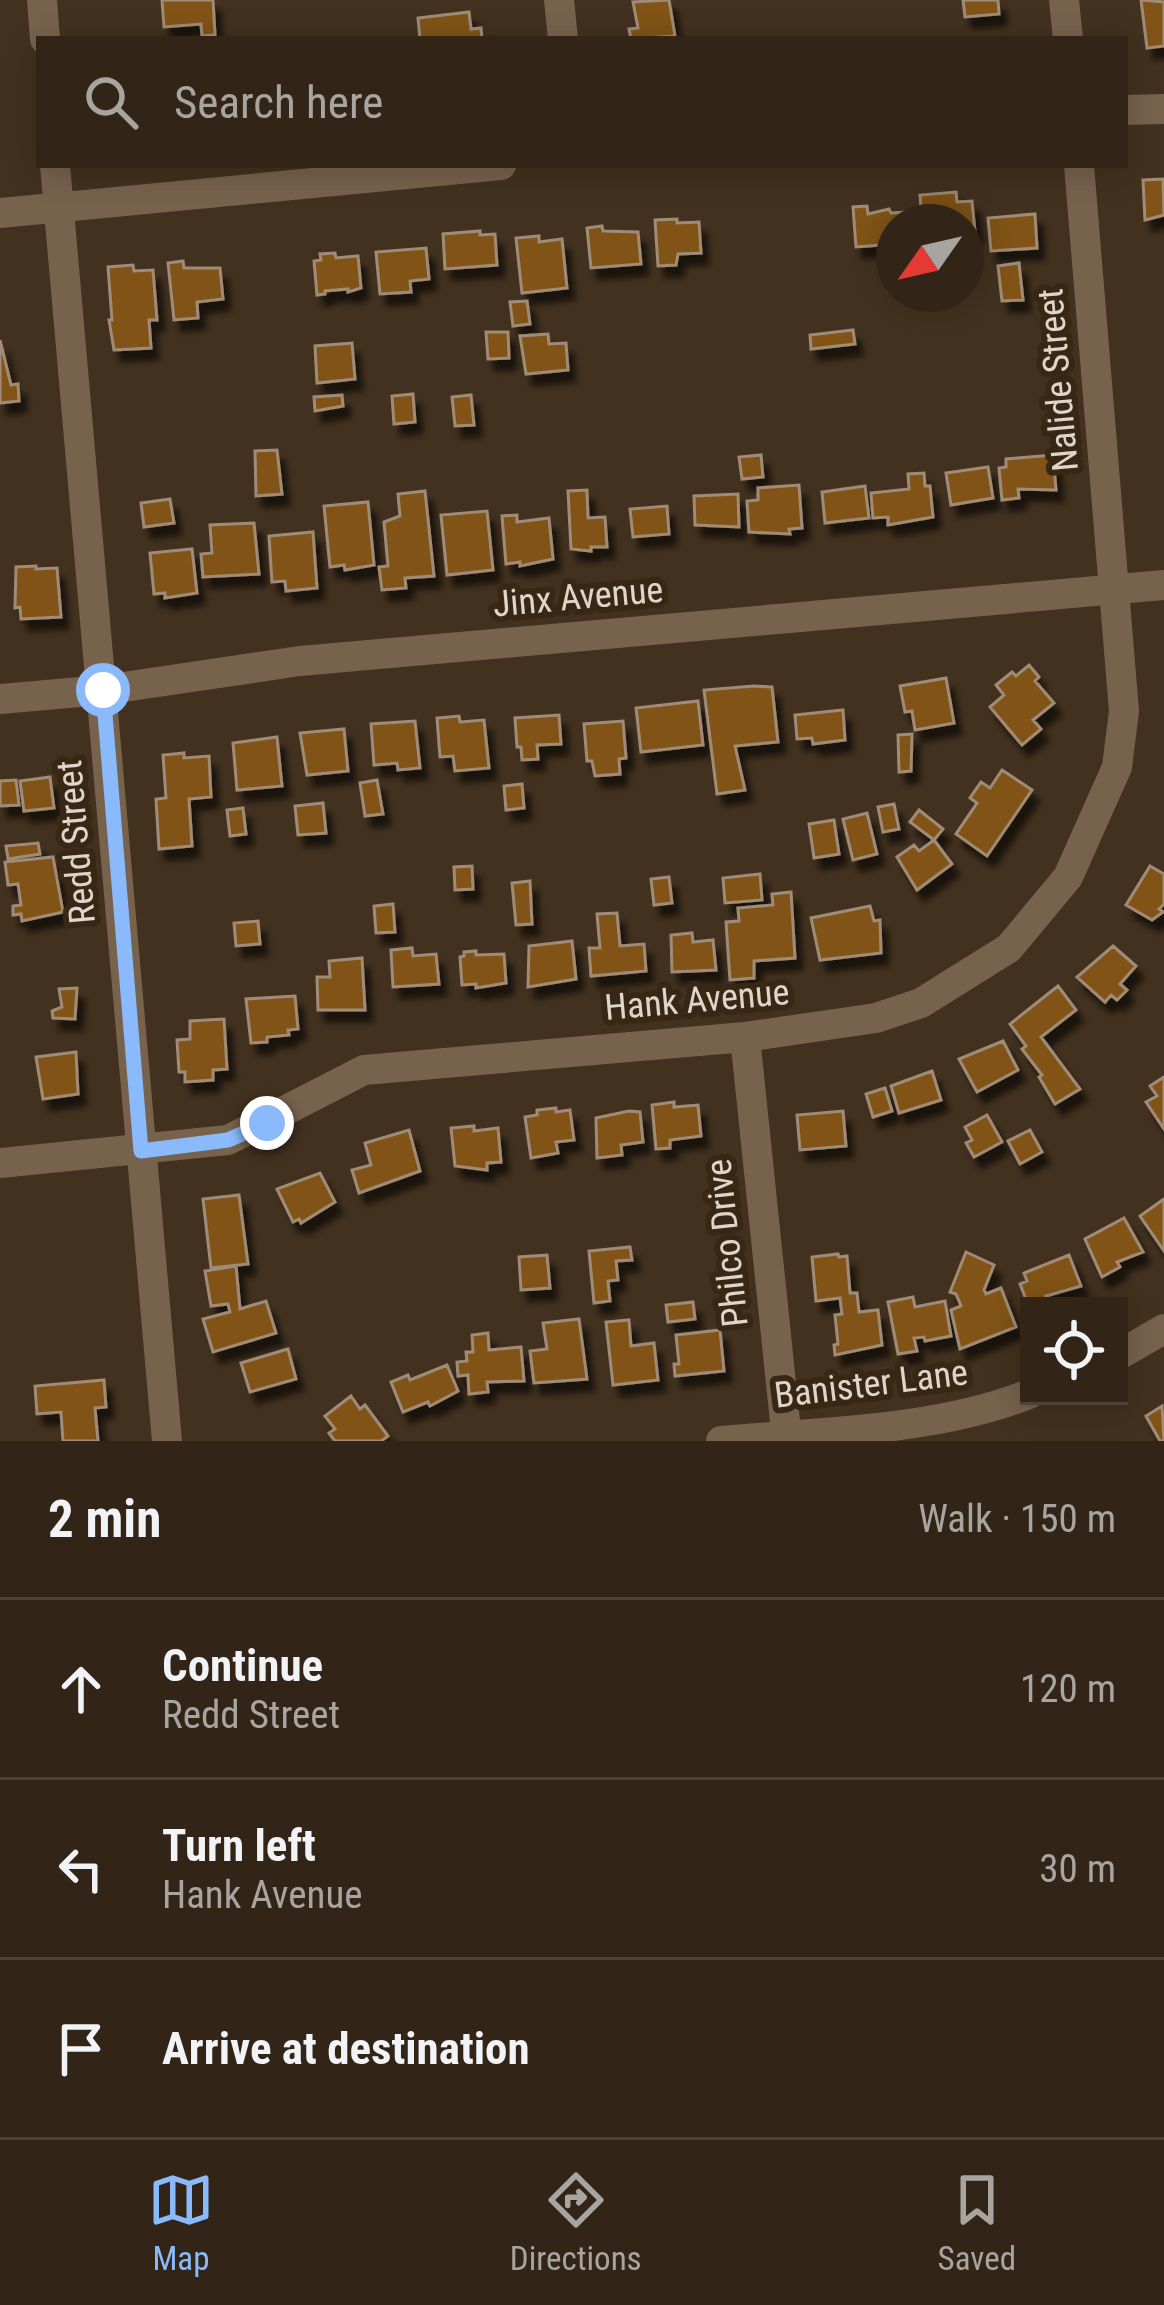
<!DOCTYPE html>
<html lang="en">
<head>
<meta charset="utf-8">
<style>
	:root { --surface:#322517; --page:#3a2d20; --text:#f1f3f6; --muted:#a8a5a1; --line:#4d4236; --accent:#8abafc }
	body { margin:0; font-family:"Roboto Condensed",sans-serif; background:var(--page); color:var(--text) }
	.controls { position:absolute; right:36px; bottom:36px; display:grid; overflow:hidden; border-radius:0px; box-shadow:0 6px 30px #0003 }
	.controls button { width:108px; height:108px; display:grid; place-items:center; padding:0; border:0; border-bottom:3px solid var(--line); background:var(--surface); color:var(--text); font:60px sans-serif }
	.compass { position:absolute; left:876px; top:204px; width:108px; height:108px; border-radius:50%; background:var(--surface); box-shadow:0 6px 30px #0003; rotate:236deg }
	.stop { position:absolute; width:36px; height:36px; margin:-27px; border:9px solid #8abafc; border-radius:50%; background:#fff }
	.stop.end { background:#8abafc; border-color:#fff; box-shadow:0 3px 12px #0008 }
	.list { margin:0; padding:0; list-style:none }
	h2 { display:flex; justify-content:space-between; align-items:center; height:156px; margin:0; padding:0 48px; font-size:51px }
	h2 small { font-size:39px; font-weight:400; color:var(--muted) }
	.list li { display:grid; grid-template-columns:78px 1fr auto; gap:36px; align-items:center; box-sizing:border-box; height:180px; padding:0 48px; border-top:3px solid var(--line) }
	.list b { display:block; font-size:45px; white-space:nowrap }
	.list p { margin:0; font-size:39px; white-space:nowrap; color:var(--muted) }
	.list em { font-size:39px; font-style:normal; color:var(--muted) }
	.icon { flex:none; width:66px; height:66px; fill:none; stroke:currentColor; stroke-width:2; stroke-linecap:round; stroke-linejoin:round }
	.map { position:relative; flex:none; width:1164px; height:1441px; overflow:hidden }
	.search { position:absolute; background:var(--surface); box-shadow:0 6px 30px #0003; left:36px; right:36px; top:36px; height:132px; display:flex; align-items:center; gap:30px; box-sizing:border-box; padding:0 42px; border-radius:0px; color:var(--muted); font-size:45px }
	.sheet { height:696px; background:var(--surface) }
	nav { display:flex; justify-content:space-around; align-items:center; box-sizing:border-box; height:168px; border-top:3px solid var(--line); background:var(--surface); font-size:33px; color:var(--muted) }
	nav a { display:grid; justify-items:center; gap:6px }
	nav .on { color:var(--accent) }
	.map>svg:first-child { display:block }
</style>
</head>
<body>
<div class="map">
<svg width="1164" height="1441" viewBox="0 0 1164 1441">
	<defs>
		<filter id="shadow"><feDropShadow dx="7" dy="11" stdDeviation="3" flood-color="#0009"/></filter>
	</defs>
	<rect width="100%" height="100%" fill="#42311f"/>
	<path fill="#815319" stroke="#9f8b76" stroke-width="3" filter="url(#shadow)" d="M162,0h51l2,35 -13,1 -1,-12 -37,3z
		M669,0l6,36 -44,3 -2,-10 9,-1 -5,-26z
		M963,0h35l1,14 -34,3z
		M1141,0l23,2v44l-17,2z
		M469,12l2,17 10,-1 1,11h-62l-2,-21z
		M1163,179l1,36 -19,5 -2,-40z
		M956,192l1,10 15,-1 3,31 -9,1v-11h-44l-2,-27z
		M867,206l1,8 21,-5 2,4 14,-1 1,10h-12v22l-38,3 -3,-40z
		M1035,214l2,34 -46,3 -3,-33z
		M677,219v4l22,-1 2,31 -23,1 -2,11 -18,1 -3,-46z
		M602,226l1,5 35,1 3,32 -50,4 -4,-40z
		M480,231v4l15,-1 2,31 -52,4 -2,-35z
		M539,236v6l23,-3 5,49 -45,5 -6,-55z
		M426,248l3,31 -19,2 1,11 -31,2 -4,-42z
		M335,253l1,5 22,-2 3,32 -13,4v-3l-23,2v3l-8,1 -3,-34 7,-1 -1,-6z
		M183,261l1,7h36l3,31 -26,3 1,16 -24,2 -6,-57z
		M1019,263l4,37 -21,1 -4,-35z
		M133,265l1,6 19,-1 4,50h-8l2,28 -37,2 -5,-30h3l-4,-53z
		M527,301l3,23 -17,2 -3,-24z
		M853,330l2,14 -44,5 -1,-14z
		M486,332h22l1,26 -21,1z
		M548,334l1,10 17,-1 2,27 -42,4 -6,-38z
		M0,340l11,45 7,-1 1,17 -19,2z
		M352,343l3,36 -38,4 -2,-37z
		M413,394l2,28 -21,2 -2,-28z
		M342,395l1,11 -28,5 -1,-14z
		M471,395l3,30 -19,1 -3,-29z
		M277,450l5,44 -26,2 -1,-45z
		M761,455l2,22 -21,2 -3,-22z
		M1053,455l3,35 -38,-1 1,9 -17,2 -3,-32 7,-1v-8z
		M988,467l5,31 -42,7 -5,-32z
		M924,473l1,13h5l3,31 -45,8v-8l-15,1 -2,-25 38,-4 -1,-15z
		M799,485l3,43 -13,1 1,5 -41,-2 -2,-31 11,-1v-12z
		M865,486l4,32 -44,5 -3,-31z
		M587,490l1,28 17,-1 2,30h-16v4l-20,-2 -3,-58z
		M425,491l9,85 -29,2 1,10 -24,2 -3,-23 9,-1 -4,-44 16,-6 -2,-22z
		M738,494l1,33 -44,-2 -1,-29z
		M170,499l4,24 -30,4 -3,-24z
		M368,502l6,63 -29,5 -1,-5 -14,2 -6,-61z
		M667,506l2,28 -36,3 -3,-28z
		M487,511l6,59 -46,5 -6,-60z
		M517,515v7l32,-4 4,41 -33,7v-4l-14,2 -4,-48z
		M254,523l5,51 -56,3 -2,-23 11,-1 -2,-28z
		M313,532l4,56 -31,3 -1,-10 -13,1 -3,-46z
		M192,549l5,44 -32,5v-5l-11,1 -4,-41z
		M36,566v3l21,-1 4,49 -40,2 -1,-12 -5,1 1,-41z
		M1029,665l10,12 -4,4 19,22 -21,17 8,9 -19,16 -32,-38 14,-12 -8,-10 16,-13 4,4z
		M946,678l8,45 -39,7 -3,-19 -7,1 -5,-26z
		M754,686l18,1 6,55 -43,4 10,44 -28,4 -13,-104z
		M698,701l5,44 -62,7 -5,-44z
		M843,710l2,30 -32,4 -1,-6 -15,1 -2,-24z
		M559,715l2,29 -24,1 1,14 -16,1 -1,-13h-4l-2,-29z
		M459,716l1,6 24,-2 5,48 -34,3 -2,-15 -13,1 -3,-39z
		M415,721l5,47 -22,2 -1,-7 -23,2 -3,-41z
		M623,721l3,37 -7,1 1,15 -25,2 -3,-15h-5l-3,-37z
		M344,729l4,42 -41,4 -7,-42z
		M912,734l-1,37 -12,1 -1,-37z
		M277,737l5,49 -45,4 -4,-47z
		M184,753v5l25,-2 2,41 -22,2 3,47 -33,3 -3,-50 10,-1 -3,-43z
		M1002,770l30,20 -45,66 -31,-22 21,-31 -7,-5 11,-16 9,6z
		M50,777l4,31 -30,3 -4,-30z
		M16,780l3,25 -19,1v-25z
		M377,780l6,34 -18,2 -5,-33z
		M522,784l2,24 -18,2 -2,-24z
		M323,803l3,30 -28,2 -3,-29z
		M894,804l5,25 -16,3 -5,-25z
		M243,808l3,26 -16,2 -3,-26z
		M919,810l24,19 -9,11 -24,-18z
		M867,813l10,41 -24,6 -10,-41z
		M834,820l5,34 -25,4 -5,-34z
		M934,840l18,24 -35,26 -20,-33 17,-12 5,6z
		M38,843l2,11 -32,5 -2,-13z
		M53,857l10,55 -41,9 -1,-7 -8,1v-9l8,-1 -3,-21 -10,1 -3,-23z
		M472,866l1,23 -18,1 -1,-23z
		M1150,866l14,8v30l-5,5 4,3 -11,8 -26,-15z
		M760,874l2,26 -37,3 -2,-25z
		M669,877l3,26 -18,2 -3,-26z
		M530,881l2,43 -16,1 -4,-42z
		M791,892l4,66 -41,3v17l-24,2 -4,-58 13,-1 -1,-13 35,-3 -1,-11z
		M393,904l2,28 -19,1 -2,-27z
		M870,906l4,15 6,-1 1,33 -61,7 -9,-42z
		M617,913l3,33 24,-2 2,27 -55,5 -2,-28h11l-3,-34z
		M258,921l2,23 -24,2 -2,-23z
		M692,933l1,9 20,-2 3,30 -44,2 -1,-37z
		M572,941l4,38 -48,8 1,-41z
		M1113,946l23,20 -16,18 7,6 -10,10 -6,-5 -6,7 -28,-25z
		M412,948l1,8 23,-2 3,30 -46,3 -2,-37z
		M476,951v4l28,-1 2,29 -30,5v-4l-14,1 -2,-28 4,-1v-4z
		M362,958l3,52h-47l-1,-33h13l-1,-16z
		M1058,986l18,24 -35,27 39,52 -25,15 -16,-27 3,-2 -20,-26 4,-3 -16,-22z
		M77,988l-2,31 -22,-1 -1,-7 10,-4 -3,-18z
		M295,996l3,33 -10,1 1,5 -22,2v5l-16,1 -5,-44z
		M224,1019l3,50 -14,1v10l-28,2v-10h-6l-2,-32 13,-1v-18z
		M1003,1041l15,29 -41,22 -18,-33z
		M76,1052l2,42 -35,5 -7,-42z
		M932,1071l9,29 -42,13 -8,-27z
		M1164,1077v52l-18,-27 11,-6 -7,-10z
		M885,1088l7,23 -19,6 -7,-23z
		M674,1102v5l24,-2 3,31 -31,4v8l-14,1 -4,-44z
		M556,1108v4l14,-2 4,30 -18,2 2,11 -27,5 -6,-41 12,-2v-5z
		M629,1111l11,1 3,30 -22,3 1,10 -25,3 -1,-40z
		M843,1111l3,35 -46,4 -3,-35z
		M987,1115l15,27 -28,15 -8,-14 6,-3 -7,-13z
		M474,1126v5l24,-3 3,34 -14,1v7l-32,-4 -4,-38z
		M409,1130l11,41 -61,22 -7,-23 19,-5 -6,-22z
		M1030,1130l12,22 -22,12 -12,-23z
		M320,1173l15,29 -34,21 -2,-4 -6,3 -16,-33z
		M239,1195l9,69 -37,4 -8,-69z
		M1164,1199v52l-24,-35z
		M1124,1218l19,34 -26,10 3,5 -18,10 -17,-38z
		M630,1247l2,13 -16,1 2,19 -10,1 2,20 -16,2 -5,-52z
		M966,1252l28,13 -10,25 2,4 15,-6 15,39 -56,22 -9,-39 10,-4 -5,-12 -6,-2z
		M838,1254l1,3 8,-1 3,37h7l2,19 19,-2 4,35 -47,10 -1,-10 4,-1 -3,-29 7,-1 -2,-16 -24,3 -4,-44z
		M547,1255l3,33 -29,2 -2,-33z
		M1069,1255l12,31 -35,10 4,10 -21,1 -9,-23 7,-3 -3,-8z
		M236,1266l4,43 26,-8 10,32 -63,19 -10,-33 27,-7 -2,-8 -17,2 -6,-35z
		M913,1297l2,10 30,-6 6,35 -26,5 -1,-4 -10,1 3,13 -19,3 -10,-52z
		M693,1302l2,17 -27,3 -2,-17z
		M579,1319l8,60 -53,4 -4,-32 17,-2 -4,-26z
		M629,1320l2,26 23,-3 4,37 -45,5 -7,-63z
		M720,1330l4,41 -49,5 -1,-12h5l-3,-29z
		M488,1333l1,17 32,-3 3,34 -37,1 1,10 -19,2 -1,-19 -10,1 -1,-14 10,-1 -1,-9h7l-1,-17z
		M288,1349l8,30 -46,13 -9,-29z
		M447,1365l11,26 -28,15 -2,-4 -25,10 -12,-30 17,-7 2,5z
		M104,1380l2,27 -11,1 3,33h-35l-2,-29 -24,2 -2,-28z
		M351,1396l9,13 5,-4 23,31 -7,5h-46l-6,-8 6,-4 -10,-13z
		M1162,1406l2,35h-4l-14,-25z"/>
	<g fill="none" stroke-linecap="round" stroke-linejoin="round">
		<path stroke="#77624c" stroke-width="30" d="M42,0l3,39
			M559,0l4,39
			M1064,0l4,39
			M1125,110l39,-1
			M55,165l112,1276
			M0,213l501,-48
			M0,699l103,-9 197,-29 864,-76
			M745,1037l42,404
			M0,1163l228,-23 136,-70 381,-33 131,-19 45,-15 88,-55 59,-71 49,-110 7,-56 -45,-546
			M1119,1355l45,-26
			M721,1441c99,-9 215,-10 308,-47"/>
	</g>
	<g fill="none" stroke-linecap="round" stroke-linejoin="round">
		<path stroke="#8abafc" stroke-width="15" d="M103,690l38,461 87,-11 39,-17"/>
	</g>
	<g text-anchor="middle" dominant-baseline="central" stroke-width="12" stroke-linejoin="round" paint-order="stroke">
		<g font-size="36" fill="#e0d5ca" stroke="#382715">
			<text transform="translate(1058 380) rotate(-95)">Nalide Street</text>
			<text transform="translate(578 597) rotate(-5)">Jinx Avenue</text>
			<text transform="translate(76 842) rotate(-95)">Redd Street</text>
			<text transform="translate(697 1000) rotate(-5)">Hank Avenue</text>
			<text transform="translate(727 1243) rotate(-96)">Philco Drive</text>
			<text transform="translate(871 1384) rotate(-7)">Banister Lane</text>
		</g>
	</g>
</svg>
<div class="controls">
<button><svg class="icon" aria-label="locate" viewBox="0 0 24 24"><circle cx="12" cy="12" r="6"/><path d="M12 2v4M12 18v4M2 12h4M18 12h4"/></svg></button>
</div>
<svg class="compass" viewBox="-18 -18 36 36"><path d="M0-13l5 13h-10z" fill="#e53935"/><path d="M0 13l5-13h-10z" fill="#a8a5a1"/></svg>
<div class="stop" style="left:103px;top:690px"></div>
<div class="stop end" style="left:267px;top:1123px"></div>
<div class="search"><svg class="icon" aria-label="search" viewBox="0 0 24 24"><circle cx="10" cy="10" r="6"/><path d="M15 15l6 6"/></svg>Search here</div>
</div>
<section class="sheet">
<h2>2 min<small>Walk · 150 m</small></h2>
<ul class="list">
<li><svg class="icon" aria-label="ahead" viewBox="0 0 24 24"><path d="M12 20V5M6 11l6-6 6 6"/></svg><div><b>Continue</b><p>Redd Street</p></div><em>120 m</em></li>
<li><svg class="icon" aria-label="left" viewBox="0 0 24 24"><path d="M17 20v-9H6M10 6l-5 5 5 5"/></svg><div><b>Turn left</b><p>Hank Avenue</p></div><em>30 m</em></li>
<li><svg class="icon" aria-label="arrive" viewBox="0 0 24 24"><path d="M6 21V4h12l-3 4 3 4H6"/></svg><div><b>Arrive at destination</b></div></li>
</ul>
</section>
<nav>
<a class="on"><svg class="icon" aria-label="map" viewBox="0 0 24 24"><path d="M3 6l6-2 6 2 6-2v14l-6 2-6-2-6 2zM9 4v14M15 6v14"/></svg>Map</a>
<a><svg class="icon" aria-label="directions" viewBox="0 0 24 24"><path d="M12 3l9 9-9 9-9-9zM9 14v-3h6M13 9l2 2-2 2"/></svg>Directions</a>
<a><svg class="icon" aria-label="saved" viewBox="0 0 24 24"><path d="M7 4h10v16l-5-4-5 4z"/></svg>Saved</a>
</nav>
</body>
</html>
